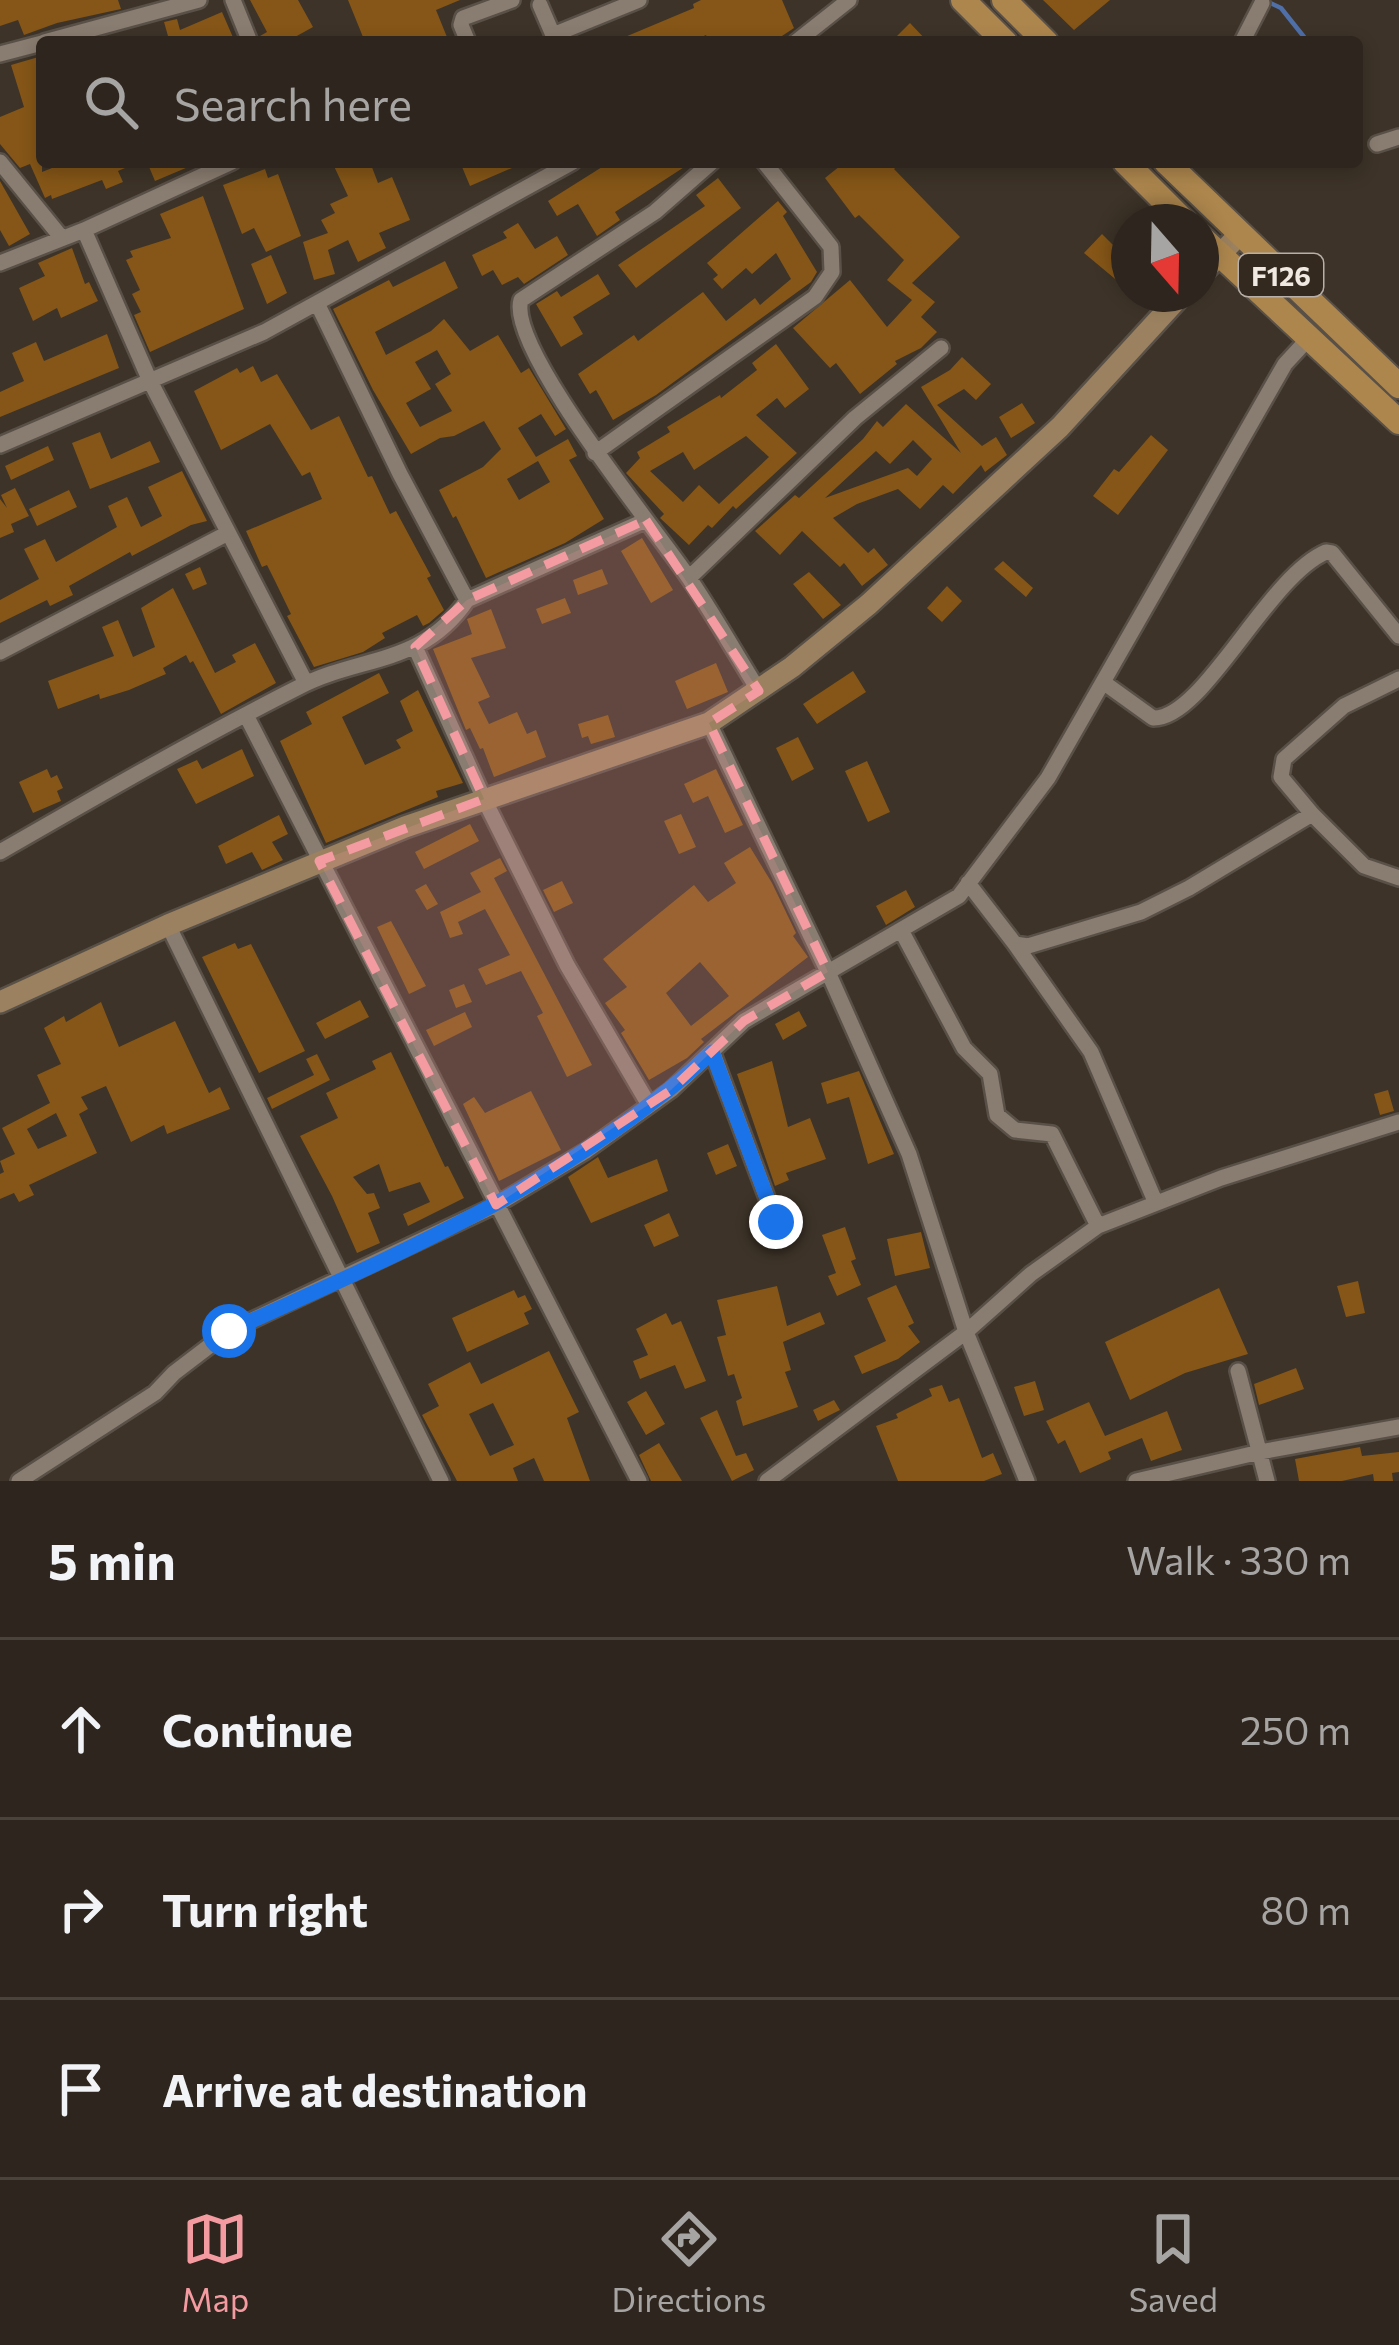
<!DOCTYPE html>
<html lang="en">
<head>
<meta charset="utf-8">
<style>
	:root { --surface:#2e261e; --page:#362e27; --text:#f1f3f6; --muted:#a7a5a4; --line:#49433c; --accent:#f49aa1 }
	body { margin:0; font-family:Commissioner,sans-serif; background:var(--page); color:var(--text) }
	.compass { position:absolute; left:1111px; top:204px; width:108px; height:108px; border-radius:50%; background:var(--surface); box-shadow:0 6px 18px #0003; rotate:160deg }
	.stop { position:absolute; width:36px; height:36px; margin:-27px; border:9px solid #1a73e8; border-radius:50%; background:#fff }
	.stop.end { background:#1a73e8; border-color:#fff; box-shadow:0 3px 12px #0008 }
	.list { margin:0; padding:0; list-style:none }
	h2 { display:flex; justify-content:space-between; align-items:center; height:156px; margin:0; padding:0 48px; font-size:51px }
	h2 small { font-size:39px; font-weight:400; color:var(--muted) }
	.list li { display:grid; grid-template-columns:78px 1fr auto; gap:36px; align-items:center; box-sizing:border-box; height:180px; padding:0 48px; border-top:3px solid var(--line) }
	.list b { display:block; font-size:45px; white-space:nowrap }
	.list em { font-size:39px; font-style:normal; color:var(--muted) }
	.icon { flex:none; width:66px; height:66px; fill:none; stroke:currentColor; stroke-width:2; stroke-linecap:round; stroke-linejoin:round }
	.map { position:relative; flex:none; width:1399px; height:1481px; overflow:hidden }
	.search { position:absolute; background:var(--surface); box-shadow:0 6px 18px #0003; left:36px; right:36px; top:36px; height:132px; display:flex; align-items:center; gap:30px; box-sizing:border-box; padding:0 42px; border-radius:12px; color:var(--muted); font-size:45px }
	.sheet { height:696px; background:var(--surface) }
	nav { display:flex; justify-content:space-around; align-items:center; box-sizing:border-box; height:168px; border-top:3px solid var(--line); background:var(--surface); font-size:33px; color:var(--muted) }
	nav a { display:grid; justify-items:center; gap:6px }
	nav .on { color:var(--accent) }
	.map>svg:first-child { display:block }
</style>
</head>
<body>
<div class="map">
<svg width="1399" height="1481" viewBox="0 0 1399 1481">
	<rect width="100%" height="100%" fill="#3d3328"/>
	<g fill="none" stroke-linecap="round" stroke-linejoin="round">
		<path stroke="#4f6fa8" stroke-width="4.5" d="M1266,1l15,7 27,34"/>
	</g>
	<path fill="#855617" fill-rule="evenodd" d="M0,0h118l3,9 -64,14 -33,12 -6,-15 -18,6z
		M250,0h48l15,27 -27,15h-24l-2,-6 7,-4z
		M348,0h112l-24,10 13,32h-84z
		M701,0h81l12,28 -21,14h-64l-3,-7 -16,7h-77l81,-34 -1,-4z
		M1043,0h67l-36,30z
		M222,12l13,30h-82l15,-6 -4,-14 13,-3 3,11z
		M910,23l18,19h-37z
		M42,56v116l25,-10h72l-21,9 5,11 -17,7 -4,-9 -50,19 -1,-4 -6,3 -15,-34 -10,4 -20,-24v-27l24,-10 -13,-42z
		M147,162h53l-45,19z
		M332,162h38l8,21 14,-6 18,43 -31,13 7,15 -28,14 -10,-22 -20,10 7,24 -21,6 -11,-38 25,-9 -7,-13 14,-7 -5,-9 18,-8z
		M460,162h66l-56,24z
		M610,162h82l-77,50 5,8 -23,16 -19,-32 -21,12 -9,-15z
		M845,162h56l-7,7 66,68 -48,46 23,19 -14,15 16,15 -16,16 -26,13 2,3 -37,30 -24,-31 -6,5 -37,-40 57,-48 37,47 25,-27 -25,-20 17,-20 -45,-45 -4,3 -30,-40z
		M265,169l3,9 10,-4 23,62 -35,16 -12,-24 -12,6 -19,-49z
		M718,178l23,30 -105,80 -18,-23 87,-59 -9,-11z
		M0,181l30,53 -21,12 -9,-16z
		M203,196l41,113 -94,43 -16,-37 7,-3 -9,-18 8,-4 -14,-30 7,-3 -3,-6 41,-13 -11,-24z
		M778,201l9,11 -4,4 34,56 -6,10 -155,113 -43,25 -17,-30 -6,4 -12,-20 56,-39 4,6 65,-49 23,29 29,-23 5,7 31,-26 -15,-26 -24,21 -6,-6 -24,21 -9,-10 5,-4 -11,-12z
		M518,223l17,26 22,-13 11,19 -44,29 -6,-7 -16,8 -9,-15 -11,6 -10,-21 35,-17 -4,-6z
		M1102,234l27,27v12l-9,10 -36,-30z
		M72,248l13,36 4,-2 9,19 -37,17 -4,-10 -24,13 -14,-33 26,-12 -7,-13z
		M271,255l16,38 -20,11 -16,-40z
		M445,261l13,27 -83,44 11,23 45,-24 13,-12 26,32 28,-16 23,38 8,-5 37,61 -11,7 -14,-22 -23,14 18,29 32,-18 9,17 -8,4 35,59 -39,24 -79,35 -30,-62 -3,2 -14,-28 44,-23 18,-18 -17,-28 -30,15 -14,2 -29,16 -38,-64 -40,-81 56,-29 4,7zM437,350l14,24 -16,10 17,27 -32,16 -14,-24 25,-14 -16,-27zM538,461l12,21 -31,18 -12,-21z
		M598,274l12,20 -37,23 10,17 -22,13 -25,-43 21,-13 4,6z
		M107,334l12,34 -119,49v-25l24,-11 -12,-28 24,-11 8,19z
		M776,344l33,45 -24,19 -8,-10 -21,17 41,38 -61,56 -3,-3 -21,22 -4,-3 -19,20 -29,-27 4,-4 -38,-41 14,-15 -3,-6 33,-20 -3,-5 53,-32 1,3 36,-28 -5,-7zM746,436l23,21 -50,47 -20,-19 -16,17 -33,-31 33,-19 11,18z
		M962,357l29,27 -15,16 -12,-11 -27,16 45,41 14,-9 11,18 -22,17 -4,-7 -28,29 -10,-9 -23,24 -22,-20 -41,15 -24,14 35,35 6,-5 14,17 -26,21 -18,-23 -4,4 -38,-36 -22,24 -25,-24 40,-36 4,3 64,-59 14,-18 6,6 23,-23 55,49 -40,-66 29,-17zM913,440l19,19 -15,17 -9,-8 -83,30 51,-47 14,13z
		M253,366l8,16 16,-8 34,56 28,-14 29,61 4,-1 18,38 6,-3 35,65 -4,2 17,32 -15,13 -6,3 -6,-11 -35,18 3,5 -22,14 -49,15 -27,-51 4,-2 -15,-31 -9,-18 -5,2 -16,-36 76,-32 -12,-27 -8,4 -32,-52 -49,26 -27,-59 43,-23 3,5z
		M1022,403l13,20 -24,15 -12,-21z
		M100,432l11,27 39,-18 10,21 -70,27 -18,-46z
		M1151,435l17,15 -50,65 -25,-19 21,-27 5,3z
		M48,446l6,14 -43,20 -6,-14z
		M182,471l25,50 -16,4 -59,31 -2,-4 -61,34 4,9 -23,11 -3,-6 -47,23v-23l39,-21 -15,-30 21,-10 11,23 61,-35 -9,-21 19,-9 14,30 21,-11 -14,-29z
		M15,488l14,28 -18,8 3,8 -14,6v-39l7,9 -6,-13z
		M69,490l8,17 -40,19 -8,-17z
		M642,538l31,52 -22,13 -30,-52z
		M1003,561l30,27 -7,9 -32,-28z
		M200,567l7,17 -14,6 -8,-16z
		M602,569l6,15 -30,11 -5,-15z
		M809,572l32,33 -18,14 -30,-35z
		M947,586l15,15 -20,21 -15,-14z
		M173,588l42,85 21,-11 -4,-7 23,-12 21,40 -55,31 -28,-53 -3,2 -4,-8 -23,13 3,6 -37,16 -29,9 -1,-5 -41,15 -10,-28 66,-25 -12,-29 16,-7 15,37 22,-10 -14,-39z
		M565,598l6,15 -29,11 -6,-15z
		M491,609l15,39 -35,10 19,39 -12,5 11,22 28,-12 10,22 9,-4 10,27 -52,20 -11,-29 -3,1 -10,-21 -4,2 -33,-81 39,-15 -5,-15z
		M716,663l12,29 -41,17 -12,-28z
		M853,671l13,21 -49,32 -14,-20z
		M379,673l10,20 -47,24 23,48 36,-17 -5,-8 17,-9 -13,-30 18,-11 45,93 -27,8 2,6 -112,46 -46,-102 32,-17 -6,-12z
		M608,715l7,22 -24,7 -3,-8 -6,2 -4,-14z
		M798,737l16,32 -22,12 -16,-33z
		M242,749l12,27 -58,28 -19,-35 20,-9 5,9z
		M867,761l23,51 -22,10 -23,-51z
		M47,769l4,9 6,-3 6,13 -6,3 4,10 -28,12 -14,-31z
		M716,769l27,56 -18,8 -17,-37 -15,7 -9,-19z
		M681,814l15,33 -17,7 -15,-33z
		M279,815l9,19 -16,8 11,18 -21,10 -10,-18 -26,12 -8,-18z
		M470,824l9,17 -55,28 -9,-17z
		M750,847l22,36 24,50 -3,3 15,21 -107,82 3,3 -17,16 -38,22 -28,-47 4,-3 -20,-27 22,-16 -24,-28 91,-74 14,17 28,-19 -12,-20zM700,962l29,34 -38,30 -25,-33z
		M500,858l7,13 -13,7 98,187 -25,12 -30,-61 6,-3 -22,-42 -35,14 -8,-16 32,-14 -25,-46 -27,13 5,12 -13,4 -10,-26 41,-20 -11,-19z
		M562,881l11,22 -19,9 -11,-22z
		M426,884l12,20 -11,6 -12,-20z
		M906,890l9,17 -29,18 -10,-19z
		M391,921l35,65 -17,8 -32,-67z
		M235,943l3,6 13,-5 54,107 -46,22 -57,-116z
		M464,984l8,18 -16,6 -7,-18z
		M360,1000l9,17 -44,22 -9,-16z
		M101,1002l18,45 56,-26 34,72 11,-6 10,22 -63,25 -3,-9 -33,17 -25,-56 -25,11 7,12 -9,5 18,39 -68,32 5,10 -15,7 -5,-9 -14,6v-25l4,-2 -4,-11 15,-7 -13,-26 48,-25 -13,-28 24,-11 -17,-36 20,-12 2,6zM56,1113l11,23 -29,13 -11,-20z
		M799,1011l8,15 -24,14 -8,-16z
		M465,1012l7,15 -38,19 -8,-16z
		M391,1052l54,115 3,-1 16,32 -56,28 -5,-12 27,-12 -10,-20 -31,10 -10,-28 -26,13 14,17 7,-1 6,15 -12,5 12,30 -23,10 -25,-57 -32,-60 38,-18 -12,-25 50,-24 -4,-8z
		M317,1054l13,26 -58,29 -5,-11 47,-23 -8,-16z
		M772,1061l16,66 22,-9 16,41 -40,14 3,7 -14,6 -38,-112z
		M859,1071l35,83 -26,10 -19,-67 -22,7 -6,-21z
		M1388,1090l6,21 -14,4 -6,-21z
		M531,1091l30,59 -62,31 -36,-77 11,-7 11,16z
		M728,1144l9,22 -21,9 -9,-22z
		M598,1157l10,21 49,-19 11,32 -77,32 -23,-46z
		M669,1213l10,23 -25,11 -10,-22z
		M845,1227l11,32 -5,2 10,24 -24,11 -9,-20 8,-3 -14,-38z
		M921,1232l9,36 -35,8 -8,-37z
		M1358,1281l7,32 -19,4 -9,-31z
		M896,1285l18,38 -6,3 12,16 -22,17 -36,15 -8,-18 32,-15 -19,-43z
		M777,1286l10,40 33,-14 5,12 -42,18 8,28 -6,2 13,35 -55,19 -7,-25 6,-3 -8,-24 -6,2 -11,-39 9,-2 -9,-35z
		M1219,1288l29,66 -63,19 -55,27 -25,-58z
		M514,1290l4,8 7,-3 7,14 -8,4 5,11 -62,28 -15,-34z
		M666,1313l6,12 9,-4 25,60 -21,8 -10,-24 -35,14 -7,-18 15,-6 -12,-26z
		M549,1351l30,61 -12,6 23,63h-46l-10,-23 -21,10 5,13h-61l-35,-66 17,-9 -11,-22 42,-22 11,22zM493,1403l21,42 -24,11 -21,-42z
		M1296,1368l8,21 -45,16 -5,-21z
		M1035,1381l9,29 -20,6 -10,-29z
		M942,1385l7,17 10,-4 23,60 11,-5 9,21 -18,7h-86l-22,-55 22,-8 -2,-4 36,-18 -3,-7z
		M646,1391l19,33 -19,11 -19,-33z
		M834,1400l6,10 -22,11 -5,-11z
		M1089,1402l16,34 62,-25 15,39 -31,11 -9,-23 -34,14 3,7 -31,14 -15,-33 -7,4 -12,-23z
		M717,1410l19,46 10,-3 8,17 -22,11 -32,-63z
		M659,1443l23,38h-31l-12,-26z
		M1360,1447l2,9 37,-4v20l-7,1 1,8h-19l-1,-7 -31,7h-43l-4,-22z"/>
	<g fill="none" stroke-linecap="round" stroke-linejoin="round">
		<defs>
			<path id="street" d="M233,0l17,42
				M540,5l13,30
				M44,42l155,-42
				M468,42l-7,-17 2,-7 49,-18
				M554,42l-1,-7 86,-35
				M796,42l53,-42
				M1242,42l20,-39
				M0,54l42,-11
				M1377,144l22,-7
				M0,162l61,75
				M712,162l-57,50 -134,88c-15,48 139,234 170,281 24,36 45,73 68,110
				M84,230l66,151 156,302
				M0,263l84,-33 148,-68
				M317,303l83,171 67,126
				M0,445l264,-113 309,-170
				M595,453l220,-156 17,-25 -1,-25 -67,-85
				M689,578l166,-160 86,-70
				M415,647l69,152 83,166 82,140
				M0,652l228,-119
				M1103,682l50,36c50,2 114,-141 173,-166l6,1 67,83
				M246,715l393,766
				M709,723l119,249 81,182 57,178 61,149
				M1312,814l-31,-37 3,-18 60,-53 55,-27
				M0,852c99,-57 198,-114 299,-165 62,-32 123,-21 168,-87l179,-80
				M968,883l47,61 13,2 113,-34 48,-24 123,-74 52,52 35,12
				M168,925l273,556
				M902,932l62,116 26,26 7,41 18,15 37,4 46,92
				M1015,944l76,108 64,149
				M712,1051l64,171
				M1238,1371l29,110
				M19,1481l136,-88 19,-20 55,-42 267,-126 90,-54 85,-61 73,-69 215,-125 89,-118 237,-414 24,-26
				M767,1481l199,-149 65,-58 67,-48 123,-48 178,-56
				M1136,1481l124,-29 139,-25"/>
			<path id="secondary" d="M1201,274l38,-39
				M0,1002l168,-77 237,-98 304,-104 83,-56 77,-63 191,-177 122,-133"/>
			<path id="primary" d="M963,0l42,42
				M1004,0l42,42
				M1125,162l60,60
				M1166,162l233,224
				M1201,237l198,185"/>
		</defs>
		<use href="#street" stroke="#595047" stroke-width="20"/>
		<use href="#secondary" stroke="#595047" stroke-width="26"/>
		<use href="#primary" stroke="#595047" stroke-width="28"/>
		<use href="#street" stroke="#897c70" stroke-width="15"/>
		<use href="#secondary" stroke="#9b815f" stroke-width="21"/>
		<use href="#primary" stroke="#ad864d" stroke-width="24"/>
	</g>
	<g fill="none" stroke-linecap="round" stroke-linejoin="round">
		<path stroke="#1a73e8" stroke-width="15" d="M229,1331c170,-77 345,-151 483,-279l64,170"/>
	</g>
	<path fill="#f49aa1" fill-opacity="0.2" stroke="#f49aa1" stroke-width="9" stroke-dasharray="24 15" stroke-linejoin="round" d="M646,520l113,171 -50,32 119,249 -84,49 -73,69 -175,115 -177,-344 165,-62 -69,-152 52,-47z"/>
	<g text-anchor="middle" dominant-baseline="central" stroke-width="10" stroke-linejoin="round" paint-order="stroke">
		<rect fill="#33291f" stroke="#b7afa8" stroke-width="3" x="1239" y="254" width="84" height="42" rx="9"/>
		<g font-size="27" font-weight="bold" fill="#f0e9e2">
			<text x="1281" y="275">F126</text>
		</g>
	</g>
</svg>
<svg class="compass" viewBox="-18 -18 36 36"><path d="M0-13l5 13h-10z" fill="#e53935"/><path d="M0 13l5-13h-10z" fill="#a7a5a4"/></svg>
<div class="stop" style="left:229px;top:1331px"></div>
<div class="stop end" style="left:776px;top:1222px"></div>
<div class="search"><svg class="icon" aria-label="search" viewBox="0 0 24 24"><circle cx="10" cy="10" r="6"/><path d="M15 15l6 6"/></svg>Search here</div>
</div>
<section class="sheet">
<h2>5 min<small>Walk · 330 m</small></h2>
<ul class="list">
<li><svg class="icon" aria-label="ahead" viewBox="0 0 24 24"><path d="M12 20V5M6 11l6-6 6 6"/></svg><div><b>Continue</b></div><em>250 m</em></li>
<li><svg class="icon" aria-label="right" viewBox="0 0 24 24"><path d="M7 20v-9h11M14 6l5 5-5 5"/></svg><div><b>Turn right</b></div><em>80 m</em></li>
<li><svg class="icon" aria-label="arrive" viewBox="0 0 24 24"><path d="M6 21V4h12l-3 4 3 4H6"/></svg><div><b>Arrive at destination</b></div></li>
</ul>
</section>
<nav>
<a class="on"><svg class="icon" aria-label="map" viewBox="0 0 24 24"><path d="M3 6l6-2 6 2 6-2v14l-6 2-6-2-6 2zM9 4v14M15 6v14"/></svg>Map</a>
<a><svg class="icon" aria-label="directions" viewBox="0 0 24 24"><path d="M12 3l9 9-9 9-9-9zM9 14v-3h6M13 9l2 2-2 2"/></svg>Directions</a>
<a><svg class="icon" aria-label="saved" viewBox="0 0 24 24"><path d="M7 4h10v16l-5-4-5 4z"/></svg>Saved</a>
</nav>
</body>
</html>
